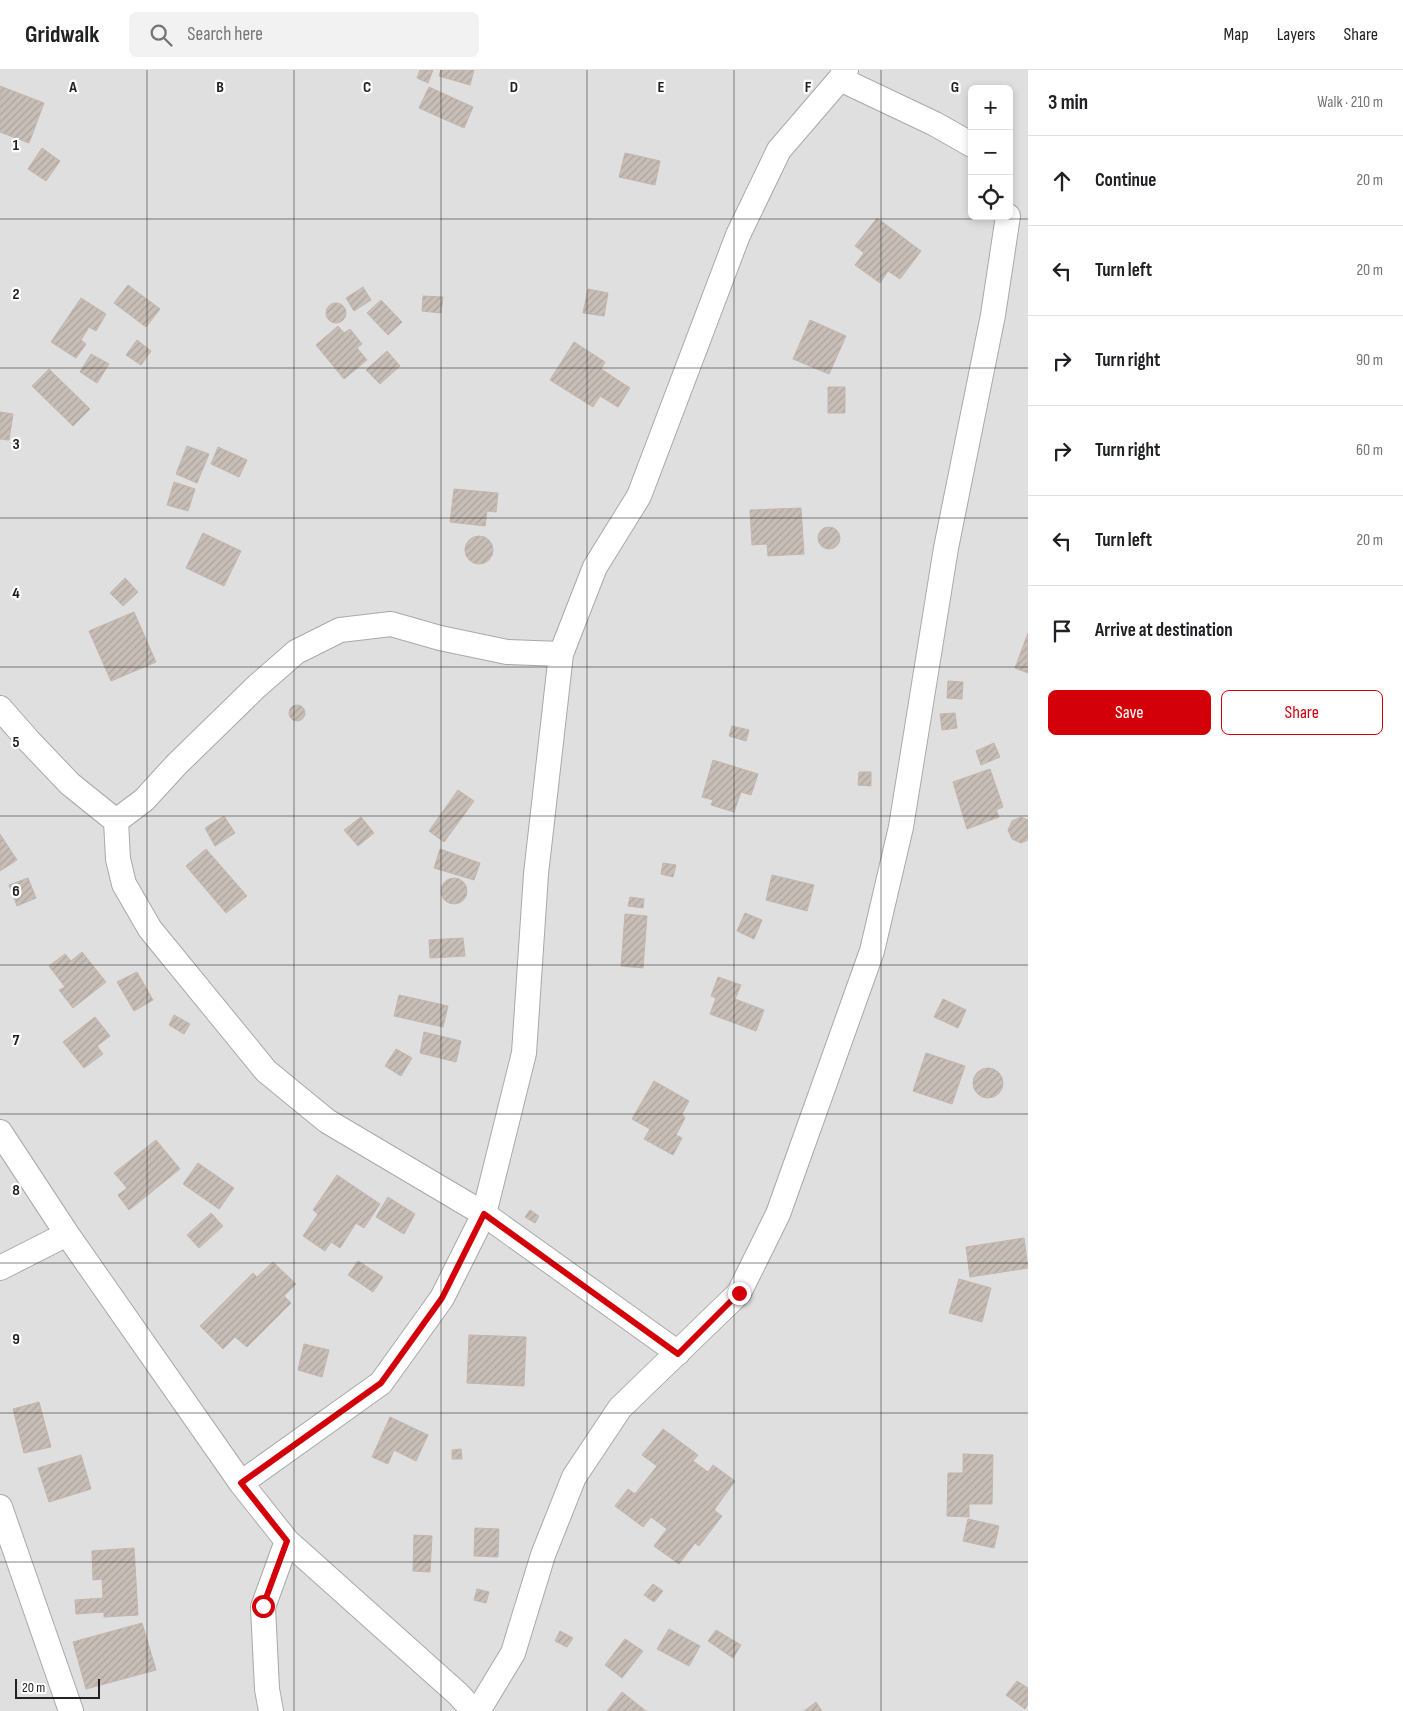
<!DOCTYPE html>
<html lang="en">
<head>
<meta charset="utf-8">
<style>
	:root { --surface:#fff; --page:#f2f2f2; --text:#202124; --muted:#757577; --line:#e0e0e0; --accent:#d40009 }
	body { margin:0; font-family:"Sofia Sans Condensed",sans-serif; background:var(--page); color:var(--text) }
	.controls { position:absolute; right:15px; top:15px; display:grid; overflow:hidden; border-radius:8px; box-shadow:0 2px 8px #0003 }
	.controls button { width:45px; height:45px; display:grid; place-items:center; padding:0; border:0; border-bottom:1px solid var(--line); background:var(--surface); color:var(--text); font:25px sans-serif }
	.scale { position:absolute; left:15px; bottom:12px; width:85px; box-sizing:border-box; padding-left:5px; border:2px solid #222; border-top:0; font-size:14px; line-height:18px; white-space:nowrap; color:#222; -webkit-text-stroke:4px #fff; paint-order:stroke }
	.stop { position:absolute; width:15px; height:15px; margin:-11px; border:4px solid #d40009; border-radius:50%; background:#fff }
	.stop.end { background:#d40009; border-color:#fff; box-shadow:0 1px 5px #0008 }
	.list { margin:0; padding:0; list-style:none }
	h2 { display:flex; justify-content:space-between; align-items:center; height:65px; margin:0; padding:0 20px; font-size:21px }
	h2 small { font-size:16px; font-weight:400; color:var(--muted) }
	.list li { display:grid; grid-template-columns:32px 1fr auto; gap:15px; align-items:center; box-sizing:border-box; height:90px; padding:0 20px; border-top:1px solid var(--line) }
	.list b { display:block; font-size:19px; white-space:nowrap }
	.list em { font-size:16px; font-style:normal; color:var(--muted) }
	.actions { display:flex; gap:10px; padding:15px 20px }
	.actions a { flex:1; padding:11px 0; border:1px solid var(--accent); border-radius:8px; text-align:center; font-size:18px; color:var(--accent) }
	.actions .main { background:var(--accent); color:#fff }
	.icon { flex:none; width:28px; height:28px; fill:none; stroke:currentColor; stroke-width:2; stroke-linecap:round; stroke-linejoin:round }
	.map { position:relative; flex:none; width:1028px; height:1641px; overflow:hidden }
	header { display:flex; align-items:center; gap:30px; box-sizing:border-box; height:70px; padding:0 25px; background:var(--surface); border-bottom:1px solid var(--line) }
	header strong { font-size:24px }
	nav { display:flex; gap:28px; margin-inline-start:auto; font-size:18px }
	.search { width:350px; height:45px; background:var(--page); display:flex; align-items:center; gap:12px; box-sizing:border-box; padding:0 18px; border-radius:8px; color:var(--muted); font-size:19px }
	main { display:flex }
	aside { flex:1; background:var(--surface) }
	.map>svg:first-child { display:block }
</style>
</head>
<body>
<header>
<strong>Gridwalk</strong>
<div class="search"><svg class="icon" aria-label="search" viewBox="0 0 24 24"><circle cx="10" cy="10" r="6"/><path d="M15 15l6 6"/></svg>Search here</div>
<nav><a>Map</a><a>Layers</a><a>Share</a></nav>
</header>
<main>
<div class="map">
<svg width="1028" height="1641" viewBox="0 0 1028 1641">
	<defs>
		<pattern id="building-hatch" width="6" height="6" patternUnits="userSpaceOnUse" patternTransform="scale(1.25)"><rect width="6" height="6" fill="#c7beb8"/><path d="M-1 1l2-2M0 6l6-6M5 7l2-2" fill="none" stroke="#aba39e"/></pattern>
	</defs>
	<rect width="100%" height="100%" fill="#f2eee9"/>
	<path fill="#e0dfdf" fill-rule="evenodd" d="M0,0h1028v1641h-1028zM972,19h37v127h-37z"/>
	<path fill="url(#building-hatch)" stroke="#c4b5ab" d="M420,0h13l-5,13 -11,-5z
		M441,0h33l-4,15 -31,-9z
		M0,16l44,17 -15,40 -29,-11z
		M429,17l44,20 -9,21 -45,-20z
		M42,78l18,13 -14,20 -18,-12z
		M625,83l35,8 -5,24 -36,-8z
		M877,148l44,33 -21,28 -12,-8 -8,12 -25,-18 9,-12 -9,-7z
		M128,215l32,24 -14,18 -32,-24z
		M363,217l8,13 -17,11 -8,-13z
		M588,219l20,4 -4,23 -21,-3z
		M423,226l20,1 -2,16 -19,-2z
		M81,228l25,16 -10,17 -7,-4 -8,13 5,4 -10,14 -25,-16z
		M381,230l21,22 -14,13 -21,-22z
		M326 243a10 10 0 1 1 20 0a10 10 0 1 1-20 0Z
		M810,250l36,16 -17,38 -36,-15z
		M338,256l6,7 6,-4 12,15 -5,4 10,12 -23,19 -28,-34z
		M137,270l14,11 -10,14 -15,-10z
		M574,272l31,20 -4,7 29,19 -12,19 -18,-11 -7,11 -43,-27z
		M387,281l13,15 -20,18 -14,-14z
		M91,284l18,10 -12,19 -17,-11z
		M49,299l41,40 -17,17 -41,-40z
		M828,317h17v26h-17z
		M0,342l13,2 -4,26 -9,-1z
		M187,376l22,8 -12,29 -21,-9z
		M218,377l29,13 -8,17 -28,-13z
		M174,412l21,7 -7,22 -21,-6z
		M454,419l44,4 -2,19 -9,-1 -2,15 -35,-4z
		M801,438l3,46 -36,2 -1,-12 -15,1 -2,-35z
		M818 468a11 11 0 1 1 22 0a11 11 0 1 1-22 0Z
		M203,463l38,18 -17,35 -38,-18z
		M465 480a14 14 0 1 1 28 0a14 14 0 1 1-28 0Z
		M125,508l13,14 -15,14 -13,-13z
		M134,542l22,50 -45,19 -22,-50z
		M1028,563v40l-13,-5z
		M948,611l15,1 -1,17 -15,-1z
		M289 643a8 8 0 1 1 16 0a8 8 0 1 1-16 0Z
		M955,643l2,15 -15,2 -2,-16z
		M732,656l17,4 -3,11 -17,-5z
		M994,673l6,14 -19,8 -5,-14z
		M713,690l45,14 -7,21 -10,-3 -7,20 -23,-7 2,-5 -11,-3z
		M990,699l13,38 -7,3 3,7 -32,12 -14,-47z
		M859,702h12v14l-13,-1z
		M458,720l16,11 -30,41 -15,-11z
		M224,746l11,17 -20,13 -10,-18z
		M361,747l13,16 -16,13 -14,-16z
		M1021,747l7,3v20l-7,3 -9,-4 -4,-9 4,-9z
		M0,764l17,26 -17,11z
		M206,779l41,47 -21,17 -40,-47z
		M440,779l40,14 -6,17 -40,-12z
		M663,793l13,2 -3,12 -12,-3z
		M772,805l42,10 -7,26 -41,-11z
		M441 821a13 13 0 1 1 26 0a13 13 0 1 1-26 0Z
		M28,808l8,20 -19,8 -8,-21z
		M630,827l14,2 -1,9 -15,-2z
		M745,843l17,7 -8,19 -17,-8z
		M625,844l22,2 -4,52 -22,-2z
		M463,868l2,18 -35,2 -1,-18z
		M82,882l24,30 -33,26 -14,-18 6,-3 -16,-21 16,-12 6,7z
		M137,902l16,28 -19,11 -17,-29z
		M718,907l23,8 -6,14 29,11 -8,21 -46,-17 6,-16 -5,-2z
		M399,925l49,11 -5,21 -49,-11z
		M943,929l23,11 -8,18 -24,-11z
		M174,945l16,9 -6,10 -15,-9z
		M95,947l15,19 -13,10 6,8 -19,14 -21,-26z
		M424,962l37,9 -5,21 -36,-9z
		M396,979l16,9 -11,18 -16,-10z
		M926,983l39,13 -13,38 -39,-13z
		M973 1013a15 15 0 1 1 30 0a15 15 0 1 1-30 0Z
		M654,1011l35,20 -7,13 3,4 -9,17 6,3 -9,17 -29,-16 6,-10 -18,-10z
		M156,1070l24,29 -51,41 -11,-15 9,-7 -13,-15z
		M198,1093l36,25 -15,21 -36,-25z
		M337,1105l43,29 -16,24 -8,-5 -16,25 -9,-6 -6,9 -22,-15 15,-22 -5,-4z
		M388,1127l27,17 -11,20 -28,-17z
		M530,1140l9,6 -4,7 -10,-6z
		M211,1143l12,13 -24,22 -12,-13z
		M1024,1168l4,30 -58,9 -4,-30z
		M358,1191l25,16 -10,15 -25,-17z
		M273,1192l23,22 -12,12 7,7 -44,44 -12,-10 -12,12 -23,-23 53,-53 4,4z
		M959,1209l32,9 -9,34 -33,-9z
		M469,1265l57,2 -2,49 -57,-3z
		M304,1274l25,6 -7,27 -24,-7z
		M39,1332l12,45 -27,6 -11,-44z
		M390,1347l38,18 -12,26 -22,-11 -6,14 -16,-7z
		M663,1359l35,26 -5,6 15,11 5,-7 22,16 -21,29 8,6 -23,30 -4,-3 -16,21 -25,-18 13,-17 -16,-12 -8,10 -28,-21 13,-17 7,5 22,-28 -15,-11z
		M461,1379l1,10h-10v-9z
		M963,1384l30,1 -1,49h-23v13l-22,-1 1,-43h15z
		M81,1385l10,34 -42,13 -11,-34z
		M968,1449l31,7 -5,22 -31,-7z
		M475,1458l24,1 -1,28 -24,-1z
		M414,1465l18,1 -2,36 -17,-1z
		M134,1478l4,67 -34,2v-5l-28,2 -1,-14 28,-2 -1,-19 -9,1 -1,-29z
		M653,1514l10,7 -9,11 -10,-7z
		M477,1519l12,3 -3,11 -12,-3z
		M142,1553l14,47 -70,19 -13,-47z
		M669,1559l31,17 -11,20 -32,-17z
		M716,1560l25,15 -8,13 -25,-17z
		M560,1561l13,7 -6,9 -12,-6z
		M625,1569l18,12 -21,27 -17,-13z
		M1017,1611l11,7v16l-3,5 -19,-14z
		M622,1622l24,19h-39z
		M816,1632l6,9h-18z"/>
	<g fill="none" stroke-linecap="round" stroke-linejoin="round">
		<defs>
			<path id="street" d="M840,9l95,45 37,21
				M0,638l29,33 41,43 46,37 28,-21 33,-36 79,-77 40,-35 44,-22 51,-6 49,14 67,14 54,2
				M116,751l2,38 6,25 26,45 116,142 61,50 157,93 194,139
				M0,1062l67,102 174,249 46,58 171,153 16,17
				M0,1198l67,-34
				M241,1413l140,-100 61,-85 42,-84 40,-161 12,-179 25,-220 34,-87 44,-71 99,-261 41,-85 61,-71 6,-9
				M0,1437l71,204
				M271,1641l-4,-22 -4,-82 24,-66
				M478,1641l35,-58 30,-98 31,-78 46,-69 119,-115 39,-79 94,-263 29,-124 45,-279 47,-233 15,-99"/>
		</defs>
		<use href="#street" stroke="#a9a9a9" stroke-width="26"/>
		<use href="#street" stroke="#fff" stroke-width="24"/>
	</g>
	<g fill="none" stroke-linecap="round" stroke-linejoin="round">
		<path stroke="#d40009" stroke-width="6" d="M263,1536l24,-65 -46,-58 140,-100 61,-85 42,-84 194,140 61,-61"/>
	</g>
	<path fill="none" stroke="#222" stroke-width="1" stroke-opacity="0.55" d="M147,0v1641M294,0v1641M441,0v1641M587,0v1641M734,0v1641M881,0v1641M0,149h1028M0,298h1028M0,448h1028M0,597h1028M0,746h1028M0,895h1028M0,1044h1028M0,1193h1028M0,1343h1028M0,1492h1028"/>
	<g font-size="16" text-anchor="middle" font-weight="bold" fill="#222" stroke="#fff" stroke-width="4.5" stroke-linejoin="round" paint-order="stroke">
		<text x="73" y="22">A</text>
		<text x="220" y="22">B</text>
		<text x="367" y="22">C</text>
		<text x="514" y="22">D</text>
		<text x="661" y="22">E</text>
		<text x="808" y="22">F</text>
		<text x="955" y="22">G</text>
		<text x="16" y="80">1</text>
		<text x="16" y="229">2</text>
		<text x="16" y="379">3</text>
		<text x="16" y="528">4</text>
		<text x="16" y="677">5</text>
		<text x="16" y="826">6</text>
		<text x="16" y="975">7</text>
		<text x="16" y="1125">8</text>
		<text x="16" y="1274">9</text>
	</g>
</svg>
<div class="controls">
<button>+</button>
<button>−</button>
<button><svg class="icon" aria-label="locate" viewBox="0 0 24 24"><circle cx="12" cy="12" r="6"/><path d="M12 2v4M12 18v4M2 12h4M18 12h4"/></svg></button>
</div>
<div class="scale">20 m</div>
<div class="stop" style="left:263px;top:1536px"></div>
<div class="stop end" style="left:739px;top:1223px"></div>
</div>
<aside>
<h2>3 min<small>Walk · 210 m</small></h2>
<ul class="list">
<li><svg class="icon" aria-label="ahead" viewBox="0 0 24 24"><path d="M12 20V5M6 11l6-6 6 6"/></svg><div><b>Continue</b></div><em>20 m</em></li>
<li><svg class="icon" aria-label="left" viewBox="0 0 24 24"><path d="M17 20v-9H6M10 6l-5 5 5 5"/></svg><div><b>Turn left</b></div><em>20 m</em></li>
<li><svg class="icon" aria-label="right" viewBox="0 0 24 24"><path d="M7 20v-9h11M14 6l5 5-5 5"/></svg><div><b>Turn right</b></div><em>90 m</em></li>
<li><svg class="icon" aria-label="right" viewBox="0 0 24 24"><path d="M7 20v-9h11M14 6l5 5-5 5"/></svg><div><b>Turn right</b></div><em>60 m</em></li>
<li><svg class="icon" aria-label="left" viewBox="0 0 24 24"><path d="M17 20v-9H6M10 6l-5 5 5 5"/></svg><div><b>Turn left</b></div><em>20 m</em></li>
<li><svg class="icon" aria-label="arrive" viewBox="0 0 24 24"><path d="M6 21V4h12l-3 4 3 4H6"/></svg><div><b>Arrive at destination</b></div></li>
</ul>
<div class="actions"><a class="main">Save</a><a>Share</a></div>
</aside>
</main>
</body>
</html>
